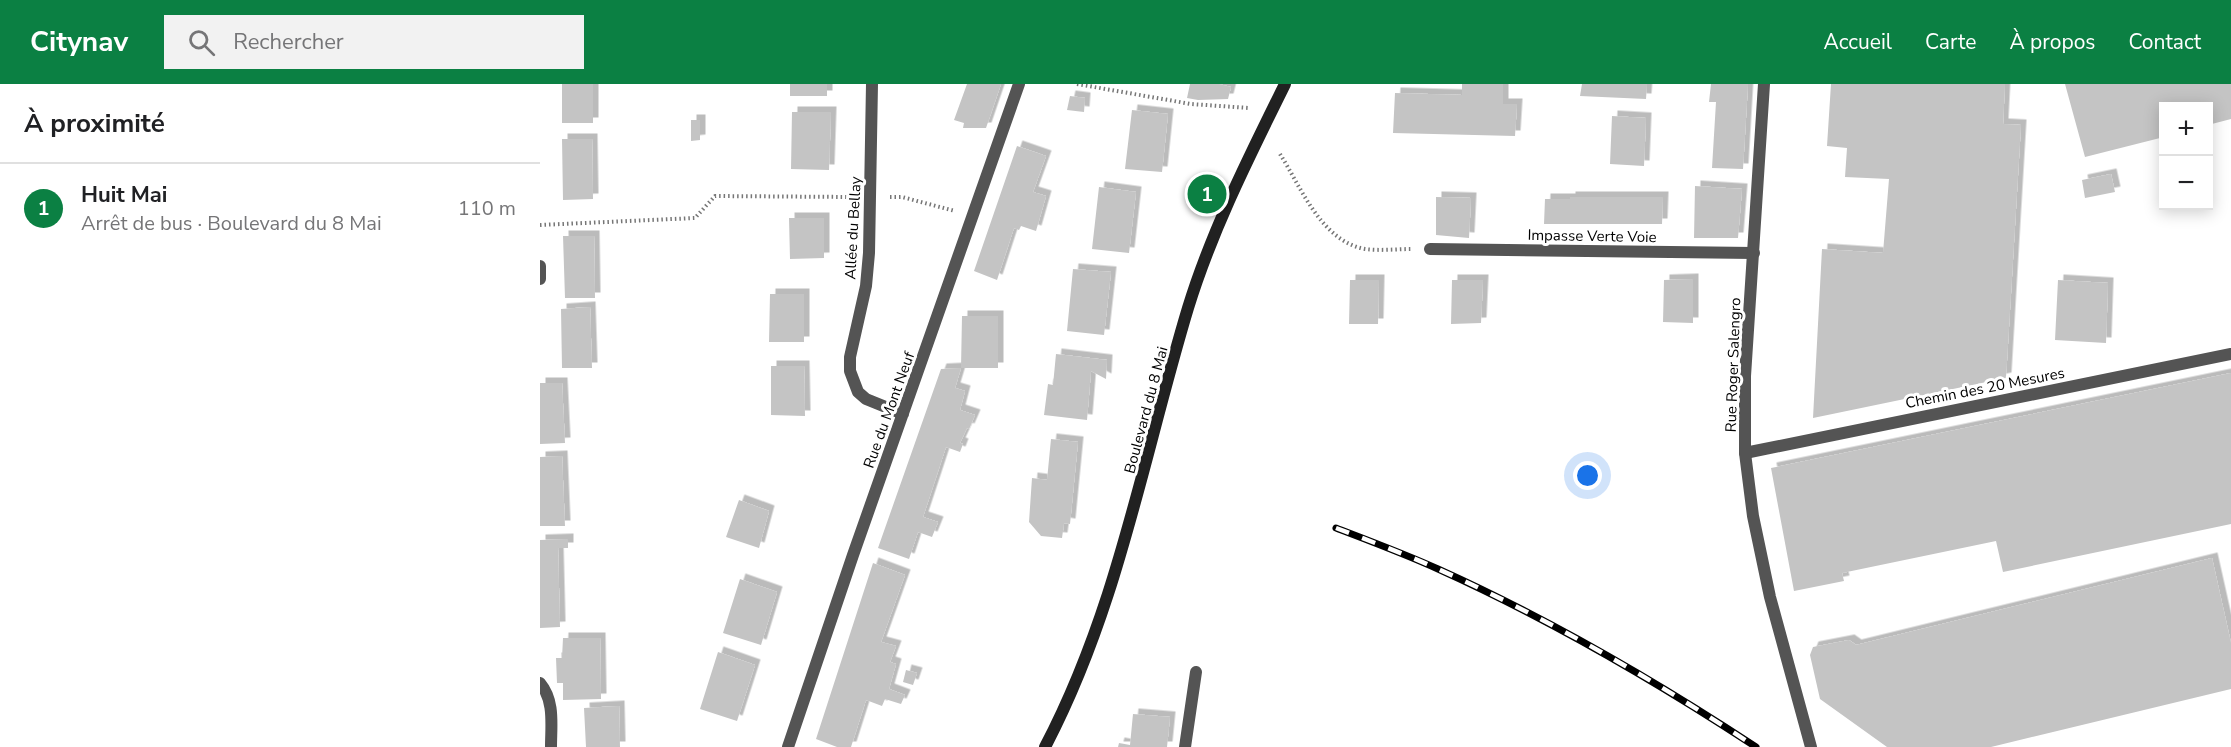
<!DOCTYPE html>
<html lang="fr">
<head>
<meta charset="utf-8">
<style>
	:root { --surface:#fff; --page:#f2f2f2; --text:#202124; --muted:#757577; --line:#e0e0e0; --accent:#0b8043 }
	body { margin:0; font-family:"Nunito Sans",sans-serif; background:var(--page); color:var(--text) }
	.controls { position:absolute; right:18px; top:18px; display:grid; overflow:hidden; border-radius:0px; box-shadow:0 3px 15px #0003 }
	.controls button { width:54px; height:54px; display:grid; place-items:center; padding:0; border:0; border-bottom:2px solid var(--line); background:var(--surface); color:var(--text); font:30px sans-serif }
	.you { position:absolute; left:1048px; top:392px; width:21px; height:21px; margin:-15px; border:4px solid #fff; border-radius:50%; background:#1a73e8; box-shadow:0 0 0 9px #1a73e833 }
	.badge { display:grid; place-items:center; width:39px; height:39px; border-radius:50%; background:var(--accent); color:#fff; font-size:20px; font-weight:700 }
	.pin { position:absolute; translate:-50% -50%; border:3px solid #fff; box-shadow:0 2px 6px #0006 }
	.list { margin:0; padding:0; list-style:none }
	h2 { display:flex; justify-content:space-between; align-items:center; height:78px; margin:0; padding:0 24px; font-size:26px }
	h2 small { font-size:20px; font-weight:400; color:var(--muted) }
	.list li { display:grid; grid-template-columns:39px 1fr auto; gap:18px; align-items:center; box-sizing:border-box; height:90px; padding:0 24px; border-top:2px solid var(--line) }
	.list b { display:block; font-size:22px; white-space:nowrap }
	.list p { margin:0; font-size:20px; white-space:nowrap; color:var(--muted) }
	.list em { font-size:20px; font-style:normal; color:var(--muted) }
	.icon { flex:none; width:33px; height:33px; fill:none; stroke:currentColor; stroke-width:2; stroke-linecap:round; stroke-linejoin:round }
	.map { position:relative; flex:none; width:1691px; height:663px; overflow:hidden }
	header { display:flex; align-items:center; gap:36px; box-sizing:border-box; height:84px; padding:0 30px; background:var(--accent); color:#fff }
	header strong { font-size:28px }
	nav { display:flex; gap:33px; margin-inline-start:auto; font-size:21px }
	.search { width:420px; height:54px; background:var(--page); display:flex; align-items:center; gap:15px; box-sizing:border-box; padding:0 21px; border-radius:0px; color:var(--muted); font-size:22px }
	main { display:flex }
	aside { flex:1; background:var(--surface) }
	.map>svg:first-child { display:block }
</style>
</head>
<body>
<header>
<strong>Citynav</strong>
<div class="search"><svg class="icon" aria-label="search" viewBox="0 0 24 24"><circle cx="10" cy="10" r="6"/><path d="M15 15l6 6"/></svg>Rechercher</div>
<nav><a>Accueil</a><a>Carte</a><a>À propos</a><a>Contact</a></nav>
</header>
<main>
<aside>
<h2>À proximité<small></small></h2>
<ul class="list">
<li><span class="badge">1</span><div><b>Huit Mai</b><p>Arrêt de bus · Boulevard du 8 Mai</p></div><em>110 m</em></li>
</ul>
</aside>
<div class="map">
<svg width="1691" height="663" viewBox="0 0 1691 663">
	<defs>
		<filter id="shadow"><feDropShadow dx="5.5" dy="-5.5" stdDeviation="0" flood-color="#0004"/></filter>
	</defs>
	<rect width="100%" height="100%" fill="#fff"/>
	<path fill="#c4c4c4" filter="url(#shadow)" d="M22,0h31v39h-31z
		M250,0h37v12h-37z
		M427,0h34l-15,44h-23l1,-5 -10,-3z
		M650,0h29l12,3 -3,12 -30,1 -11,-2z
		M922,0h41v20h14l-2,32 -122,-3 2,-40 67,2z
		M1042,0h65l-1,15 -66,-3z
		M1171,0h37l-5,85 -31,-1 4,-66h-7z
		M1291,0h174l-2,40 18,1 -15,253 -193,40 9,-169 61,4 6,-74 -44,-2 2,-29 -20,-2z
		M1525,0h166v35l-23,6v-19h-44v31l-79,20z
		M530,12l15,2 -1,14 -17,-2z
		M592,26l36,4 -6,58 -37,-3z
		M252,28h39l-2,58 -38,-1z
		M1072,32l34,2 -2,48 -34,-2z
		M151,36h9v20l-9,1z
		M22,55h30l1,60 -30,1z
		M477,62l29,10 -13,36 13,4 -10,35 -15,-5 -2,4 -5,-2 -17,52 -23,-9z
		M1571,90l4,18 -30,6 -3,-18z
		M1155,102l47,3 -4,49h-44z
		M559,103l37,5 -7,61 -37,-4z
		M896,113l35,1 -2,40 -33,-3z
		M1030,113h93l-1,27h-118l1,-25h25z
		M249,134h35v40l-34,1z
		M23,152h31l1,62h-30z
		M533,185l38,3 -7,63 -37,-4z
		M1153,195v44l-30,-1 1,-42z
		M810,196h29l-1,44h-29z
		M912,196h31l-2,43 -30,1z
		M1518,196l50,3 -2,60 -51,-3z
		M230,210h34v48h-35z
		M50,223l2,61h-30l-1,-59z
		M422,232h36v52h-37z
		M516,270l51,6 -1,19 -15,-8 -4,49 -43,-5 4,-31 5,1z
		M231,282h33l1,50 -34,-1z
		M421,284l-6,20 10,3 -5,19 15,5 -6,14 -2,-1 -7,15 3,1 -3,8 -14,-5 -23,70 15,5 -6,15 -14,-5 -9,27 -31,-11 63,-179z
		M1691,289v151l-228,48 -7,-31 -154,32 2,8 -50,10 -23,-123z
		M0,299h22l3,60 -25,1z
		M511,355l27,3 -8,82 -6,-1 -2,15 -21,-2 -12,-14 3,-44 15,2z
		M22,372l3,70h-25v-69z
		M199,416l30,11 -10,37 -33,-11z
		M28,455v9h-10l2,79 -20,1v-88z
		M1672,474l19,85v46l-240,58h-104l-67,-48 -10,-44 3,-8 36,-7 7,5z
		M333,479l32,12 -24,67 15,4 -6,16 6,2 -7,25 16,6 -4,9 -16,-5 -3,7 -16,-6 -15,47h-14l-21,-8z
		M200,495l37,13 -16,53 -38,-12z
		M23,554h37l1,61 -38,1v-17h-6l-1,-25h6z
		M178,568l37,13 -18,56 -37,-12z
		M366,586l11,3 -4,12 -10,-3z
		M79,622l1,41h-34l-2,-39z
		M593,630l37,3 -3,30h-49l1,-4 11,2z"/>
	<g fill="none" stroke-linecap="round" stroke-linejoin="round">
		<path stroke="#767676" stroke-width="4" stroke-dasharray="1.5 3" stroke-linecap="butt" d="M537,0l114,20 58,4
			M740,70c21,33 41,87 85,95 15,2 32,0 48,0
			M350,113h12l53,14
			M0,141l155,-7 20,-22 136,1"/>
		<path stroke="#545454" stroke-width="12" d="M1205,369l486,-99
			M645,663l11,-75"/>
		<path stroke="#545454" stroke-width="12" d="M332,0l-3,169 -3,33 -16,71v14l8,21 8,7 37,15
			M890,165l324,4
			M0,182v13
			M0,599c15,18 11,42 11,64
			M248,663l65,-192 166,-471"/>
		<path stroke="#545454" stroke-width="12" d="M1224,0l-19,292v77l8,63 17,81 41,150"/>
		<path stroke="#212121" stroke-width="12" d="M505,663c73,-139 98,-290 143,-439 24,-78 61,-151 97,-224"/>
		<defs>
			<path id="rail" d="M796,444c34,13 69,26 102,41 111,50 216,111 318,178"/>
		</defs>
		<use href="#rail" stroke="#000" stroke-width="7"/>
		<use href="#rail" stroke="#fff" stroke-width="4.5" stroke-dasharray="14" stroke-linecap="butt"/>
	</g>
	<g text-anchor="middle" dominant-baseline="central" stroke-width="6" stroke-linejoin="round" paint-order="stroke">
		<g font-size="15" fill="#000" stroke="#fff">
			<text transform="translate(313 144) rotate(-87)">Allée du Bellay</text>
			<text transform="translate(1052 152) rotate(1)">Impasse Verte Voie</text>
			<text transform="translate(1193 281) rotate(-88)">Rue Roger Salengro</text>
			<text transform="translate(1445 304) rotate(-11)">Chemin des 20 Mesures</text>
			<text transform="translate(349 326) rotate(-70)">Rue du Mont Neuf</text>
			<text transform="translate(606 326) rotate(-75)">Boulevard du 8 Mai</text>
		</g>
	</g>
</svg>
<div class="controls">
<button>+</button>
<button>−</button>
</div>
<div class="you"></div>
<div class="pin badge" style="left:667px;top:110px">1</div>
</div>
</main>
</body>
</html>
